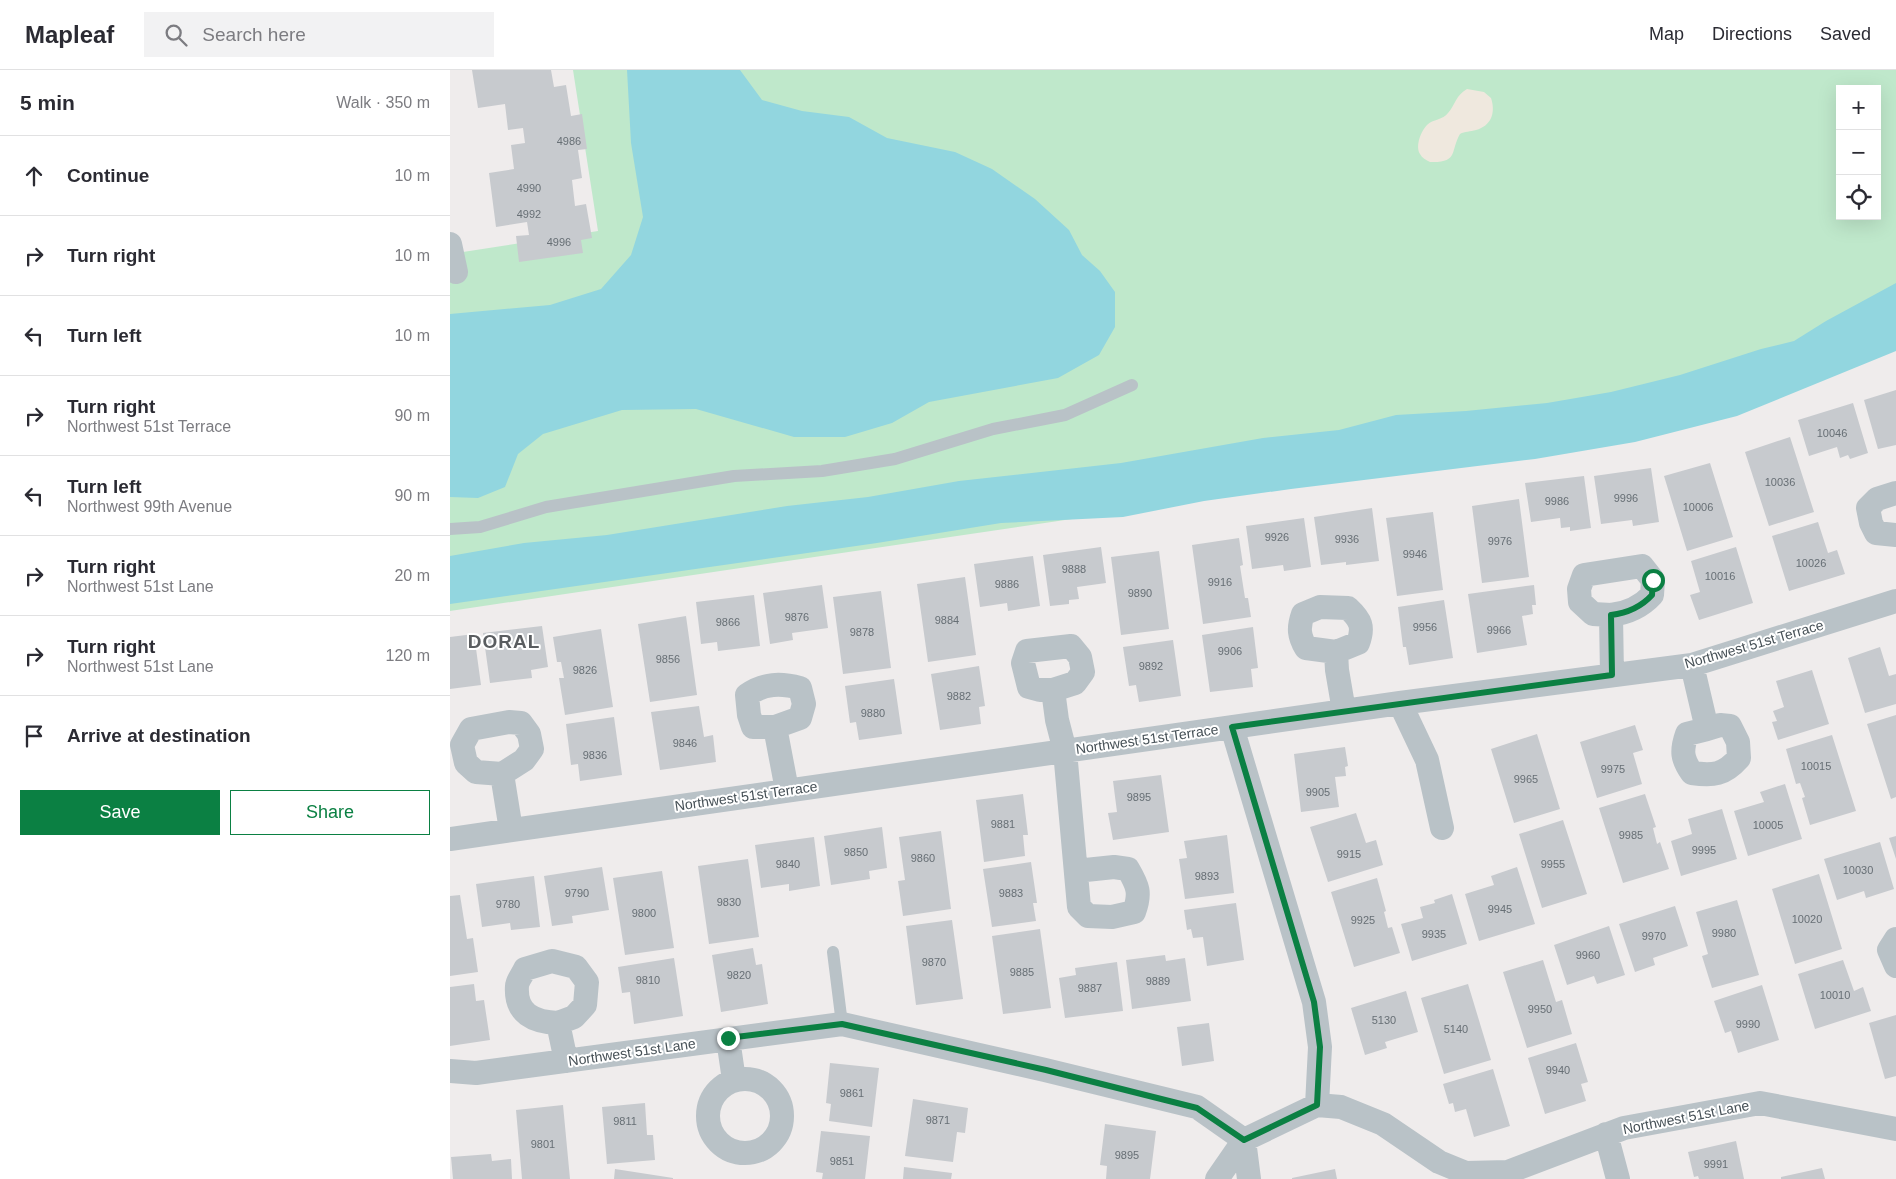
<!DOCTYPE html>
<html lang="en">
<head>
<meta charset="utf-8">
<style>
	:root { --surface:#fff; --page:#f2f2f3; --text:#2b2b33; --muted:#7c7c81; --line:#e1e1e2; --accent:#0b8043 }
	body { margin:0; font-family:Arial,sans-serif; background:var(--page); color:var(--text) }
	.controls { position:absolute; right:15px; top:15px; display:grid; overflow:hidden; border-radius:0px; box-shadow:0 5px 20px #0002 }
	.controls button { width:45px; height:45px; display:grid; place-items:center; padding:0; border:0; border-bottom:1px solid var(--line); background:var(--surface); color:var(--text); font:25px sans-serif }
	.stop { position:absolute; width:15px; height:15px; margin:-11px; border:4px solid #0b8043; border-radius:50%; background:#fff }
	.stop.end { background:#0b8043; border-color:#fff; box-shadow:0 1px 5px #0008 }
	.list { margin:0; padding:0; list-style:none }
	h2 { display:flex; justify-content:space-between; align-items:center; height:65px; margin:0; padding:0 20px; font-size:21px }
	h2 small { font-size:16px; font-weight:400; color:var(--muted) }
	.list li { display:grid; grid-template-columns:32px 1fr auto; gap:15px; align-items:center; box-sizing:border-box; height:80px; padding:0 20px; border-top:1px solid var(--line) }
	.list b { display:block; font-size:19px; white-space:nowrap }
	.list p { margin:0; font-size:16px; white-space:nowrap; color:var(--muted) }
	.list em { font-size:16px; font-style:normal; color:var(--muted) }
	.actions { display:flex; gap:10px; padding:15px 20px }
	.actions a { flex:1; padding:11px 0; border:1px solid var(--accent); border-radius:0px; text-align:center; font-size:18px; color:var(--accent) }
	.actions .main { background:var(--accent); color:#fff }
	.icon { flex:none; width:28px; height:28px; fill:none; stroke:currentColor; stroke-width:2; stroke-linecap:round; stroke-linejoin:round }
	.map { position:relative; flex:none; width:1446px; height:1109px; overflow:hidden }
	header { display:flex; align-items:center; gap:30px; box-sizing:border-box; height:70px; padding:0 25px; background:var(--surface); border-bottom:1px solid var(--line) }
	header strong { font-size:24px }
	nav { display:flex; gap:28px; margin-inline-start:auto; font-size:18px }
	.search { width:350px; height:45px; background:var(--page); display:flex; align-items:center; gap:12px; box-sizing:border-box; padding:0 18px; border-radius:0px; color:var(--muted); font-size:19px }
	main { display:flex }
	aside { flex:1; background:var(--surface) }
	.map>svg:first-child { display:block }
</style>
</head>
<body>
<header>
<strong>Mapleaf</strong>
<div class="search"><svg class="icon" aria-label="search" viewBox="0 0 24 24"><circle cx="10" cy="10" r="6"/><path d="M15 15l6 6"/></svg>Search here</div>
<nav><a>Map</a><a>Directions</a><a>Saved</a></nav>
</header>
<main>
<aside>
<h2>5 min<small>Walk · 350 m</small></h2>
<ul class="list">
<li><svg class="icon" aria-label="ahead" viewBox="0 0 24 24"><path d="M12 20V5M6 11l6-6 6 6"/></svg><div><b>Continue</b></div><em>10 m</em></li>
<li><svg class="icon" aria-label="right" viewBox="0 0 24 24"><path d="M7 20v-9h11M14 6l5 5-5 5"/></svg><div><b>Turn right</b></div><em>10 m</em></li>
<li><svg class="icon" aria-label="left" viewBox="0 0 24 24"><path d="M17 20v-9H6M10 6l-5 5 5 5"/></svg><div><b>Turn left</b></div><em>10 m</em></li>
<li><svg class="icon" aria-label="right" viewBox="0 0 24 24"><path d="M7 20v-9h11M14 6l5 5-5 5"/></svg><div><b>Turn right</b><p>Northwest 51st Terrace</p></div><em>90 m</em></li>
<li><svg class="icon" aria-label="left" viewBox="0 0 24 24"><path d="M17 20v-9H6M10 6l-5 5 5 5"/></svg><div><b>Turn left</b><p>Northwest 99th Avenue</p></div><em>90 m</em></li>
<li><svg class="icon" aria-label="right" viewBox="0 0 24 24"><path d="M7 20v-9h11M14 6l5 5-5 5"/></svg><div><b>Turn right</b><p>Northwest 51st Lane</p></div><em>20 m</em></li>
<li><svg class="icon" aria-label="right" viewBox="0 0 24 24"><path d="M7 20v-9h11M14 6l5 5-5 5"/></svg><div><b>Turn right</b><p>Northwest 51st Lane</p></div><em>120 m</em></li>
<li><svg class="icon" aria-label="arrive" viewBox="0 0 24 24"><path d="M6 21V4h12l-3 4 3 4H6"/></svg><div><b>Arrive at destination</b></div></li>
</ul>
<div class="actions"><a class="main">Save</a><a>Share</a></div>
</aside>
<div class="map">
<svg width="1446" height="1109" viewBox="0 0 1446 1109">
	<rect width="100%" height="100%" fill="#efecec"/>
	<path fill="#bfe8cb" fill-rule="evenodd" d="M123,0h1323v266l-723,168 -723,107v-357l148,-23zM1390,19h37v127h-37z"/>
	<path fill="#efe8de" d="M1017,19l17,3 7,6c5,15 0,28 -15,32 -6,2 -11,1 -16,4 -10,17 -1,29 -30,28 -4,-2 -8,-4 -10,-8 -5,-8 1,-23 7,-29 6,-6 16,-5 21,-12 7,-8 8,-18 19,-24z"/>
	<path fill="#92d6df" d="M177,0h113l22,30 40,11 47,6 38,21 68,14 37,17 43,30 34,31 13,25 18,16 15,21v35l-16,28 -41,23 -129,24 -37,21 -47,14h-51l-98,-28 -74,1 -79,24 -25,20 -13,33 -27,11 -28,-1v-183l100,-9 51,-16 30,-34 12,-38 -12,-74z
		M1446,213v68l-159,65 -102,26 -100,17 -244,30 -87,12 -81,16 -122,6 -124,20 -427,61v-48l74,-13 83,-8 180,-29 81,-9 91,-16 162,-18 142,-25 76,-8 57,-15 70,-4 81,-8 64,-11 69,-17 81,-26 33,-8 32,-20z"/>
	<path fill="#c7cace" d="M22,0h79l3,17 12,-2 5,31 11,-2 5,35 -9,1 4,28 -10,2 3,26 11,-2 6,34 -11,2 2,13 -64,9 -3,-26 13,-1 -2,-13 -31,5 -7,-54 25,-4 -3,-24 14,-2 -2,-15 -15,2 -3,-26 -27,4z
		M1446,320v55l-18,4 -14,-49z
		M1403,333l15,50 -18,6 -2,-4 -8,3 -3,-11 -28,9 -11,-36z
		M1340,367l24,75 -45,14 -24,-74z
		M1260,393l23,74 -46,14 -23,-75z
		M1201,398l8,54 -26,4 -1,-6 -31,4 -7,-48z
		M1134,406l7,52 -21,3v-4l-9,1 -1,-10 -29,4 -6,-39z
		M1069,429l10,78 -47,6 -10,-77z
		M922,438l7,53 -33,4v-3l-25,3 -7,-48z
		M983,442l10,78 -46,6 -11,-78z
		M854,448l7,49 -27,4 -1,-6 -31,4 -6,-43z
		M1368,452l10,31 9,-3 8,24 -56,17 -17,-55z
		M789,468l4,27 -3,1 5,32h3l3,19 -48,7 -11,-79z
		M651,477l5,36 -29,4 2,12 -10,1v4l-19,2 -7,-51z
		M1286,477l17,56 -54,17 -9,-25 10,-3 -9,-31z
		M709,481l10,78 -48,6 -10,-78z
		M583,486l7,50 -32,5 -1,-8 -27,4 -6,-43z
		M515,507l11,78 -48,7 -11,-78z
		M372,515l6,43 -36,5 1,7 -23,4 -7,-51z
		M1084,515l2,20h-4l1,9 -11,2 5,29 -50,8 -9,-59z
		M431,521l10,77 -48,6 -10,-77z
		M304,525l6,51 -42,5 -1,-9 -16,2 -5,-42z
		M994,530l9,58 -44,7 -3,-18h-3l-5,-40z
		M236,546l11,79 -47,7 -12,-78z
		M92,556l6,41 -17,3 1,8 -42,5 -7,-50z
		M803,557l5,41 -7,1 2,18 -43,5 -8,-57z
		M151,559l12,78 -48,8 -6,-37h5l-3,-16h-4l-4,-25z
		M24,564l7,51 -31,4v-52z
		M723,570l8,56 -42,6 -3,-17 -7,1 -6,-39z
		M1430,577l9,29 7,-2v30l-31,9 -17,-55z
		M529,596l6,40 -6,1 2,17 -41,6 -9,-56z
		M1362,600l17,54 -51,16 -6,-18 5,-1 -4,-10 11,-4 -8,-26z
		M444,609l8,55 -43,6 -3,-18 -6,1 -5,-37z
		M249,636l5,31 9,-2 3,27 -56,8 -9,-58z
		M1446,645v82l-5,2 -24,-75z
		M164,647l8,58 -42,6 -2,-17 -7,1 -5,-41z
		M1185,655l8,25 -10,3 9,31 -45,14 -17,-56z
		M1087,664l23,75 -46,14 -23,-74z
		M1382,665l24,76 -46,14 -8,-27 3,-1 -5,-14 -4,1 -10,-35z
		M895,677l3,19 -3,1 1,9 -11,1 4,30 -38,5 -7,-58z
		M711,705l8,57 -56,8 -5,-27 9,-1 -4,-31z
		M1335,714l17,55 -54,17 -14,-45 30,-9 -4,-10z
		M573,724l5,41h-5l2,21 -41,6 -8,-62z
		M1195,724l11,33 -3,1 4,16 3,-2 9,27 -46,14 -24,-75z
		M1272,739l15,50 -56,17 -10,-35 21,-7 -4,-15z
		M906,743l10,30 10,-3 7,25 -55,17 -18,-55z
		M1113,750l24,74 -45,14 -23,-74z
		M432,757l5,41 -18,3 1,8 -39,6 -7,-49z
		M491,761l10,78 -48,7 -5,-35 7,-1 -6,-43z
		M777,765l7,58 -49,6 -6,-40 8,-1 -3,-17z
		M1446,766v23l-7,-21z
		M364,767l6,49 -31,5v-7l-28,4 -6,-43z
		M1430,772l14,47 -28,9 -2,-7 -27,9 -13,-41z
		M298,789l11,78 -50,7 -11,-78z
		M581,792l6,41h-4l3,18 -44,6 -9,-58z
		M152,797l7,43 -37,6 1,7 -21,3 -8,-50z
		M1067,797l18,57 -56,17 -14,-47 29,-9 -3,-9z
		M212,801l12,77 -49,7 -12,-77z
		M1369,804l23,75 -47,15 -23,-75z
		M84,806l6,51 -29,3 -1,-7 -28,4 -6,-43z
		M927,808l9,33 -2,1 4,16 4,-1 8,26 -46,14 -23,-75z
		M1002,824l15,50 -55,17 -11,-37 22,-6 -3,-11 15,-4 -1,-3z
		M10,825l7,44 6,-1 5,34 -28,4v-80z
		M1287,830l22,75 -47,13 -10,-32 6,-2 -12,-42z
		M786,833l8,57 -37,6 -4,-29 -10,1 -2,-9 -4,1 -3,-20z
		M1225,836l13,40 -35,12 2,7 -20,7 -16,-48z
		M502,850l11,79 -47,6 -10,-79z
		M1159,856l16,49 -28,9 -3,-8 -27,9 -13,-40z
		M590,859l11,79 -48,6 -11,-78z
		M303,878l3,17 6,-1 6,40 -47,8 -9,-57z
		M715,885l1,6 19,-3 6,43 -59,8 -6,-49z
		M224,888l9,58 -49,8 -4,-32 -8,1 -4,-26z
		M1093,890l13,42 6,-2 10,34 -45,14 -24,-76z
		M1393,890l11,31 9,-4 8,24 -56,18 -17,-55z
		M667,892l6,49 -58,7 -6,-40 17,-3 -1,-7z
		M24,914l2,17 8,-1 6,40 -40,6v-59z
		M1018,914l23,76 -47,14 -23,-76z
		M1312,915l17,55 -41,13 -7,-22 -6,2 -11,-32z
		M956,921l12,41 -33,10 2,6 -22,7 -14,-47z
		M1446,945v61l-11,3 -16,-56z
		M759,953l5,38 -32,5 -5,-39z
		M1126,973l12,39 -7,2 5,17 -41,13 -17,-56z
		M380,993l49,5 -7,59 -43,-6 2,-17 -5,-1z
		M1043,999l17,57 -36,11 -8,-28 -11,3 -2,-9 -4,1 -6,-20z
		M463,1029l55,9 -3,25 -8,-1 -4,30 -48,-6z
		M195,1033l2,32h6l2,25 -48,4 -5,-57z
		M113,1035l7,74h-48l-6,-69z
		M655,1054l51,7 -6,48h-44l1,-13 -7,-1z
		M371,1061l49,5 -5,43h-43l1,-6 -7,-1z
		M1286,1071l8,38h-45l-1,-3 -4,1 -6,-25z
		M41,1084l1,7 19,-2 1,20h-59l-2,-22z
		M454,1097l48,6 -1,6h-48z
		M1372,1098l3,11h-44v-2z
		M165,1099l58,9v1h-59z
		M885,1099l2,10h-45v-1z"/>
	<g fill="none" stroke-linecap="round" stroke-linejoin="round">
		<path stroke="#b9c2c7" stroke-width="12" d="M0,459l30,-2 66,-20 188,-31 88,-5 73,-12 98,-30 72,-14 67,-30
			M383,882l9,72"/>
		<path stroke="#b9c2c7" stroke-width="24" d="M0,174l6,28
			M1446,423l-19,6 -9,9 3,15 5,10 20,2
			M1161,545c17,-2 30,-8 41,-20l1,-15 -11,-14 -58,9 -5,14 1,13 13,12 18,1 1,60
			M886,582l22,-9c6,-16 3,-23 -10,-35l-28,-1 -17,7c-5,14 -4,22 3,34l30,4 1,18 7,41
			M1242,595l15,64 -20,5c-6,17 -5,25 5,39 21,3 32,2 47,-15l-1,-16 -8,-16 -10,-1 -13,4
			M603,620l22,-7 8,-11 -3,-15 -9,-11 -44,5 -4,12 6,24 11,3h13l4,30 8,31 14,156 9,9 24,1 22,-5c7,-19 4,-26 -6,-43l-14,-2 -38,4
			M950,633l27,57 15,68
			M325,657l25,-9 4,-14 -4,-16c-19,-5 -36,-5 -53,7l2,20 4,12h22l12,63
			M782,657l82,275 6,45 -3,58
			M52,704l22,-14 8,-11 -3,-15 -8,-11 -12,-1 -38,7 -9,16 4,18 10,9 26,2 9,56
			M0,769l950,-136 292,-38 204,-64
			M1446,869l-7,11 7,16
			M108,953c-24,-1 -43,-9 -41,-37 0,-5 6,-12 8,-17l27,-8 24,6 11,15 -2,23 -11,12 -16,6 8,38
			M278,969l6,41
			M0,1001l26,2 366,-49 203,46 152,37 47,33 73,-35 24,2 42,17 56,38 27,11 42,-1 116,-44 136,-25 136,26
			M258 1046a37 37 0 1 1 74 0a37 37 0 1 1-74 0Z
			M1156,1064l12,45
			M794,1070l5,39
			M767,1109l27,-39"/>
	</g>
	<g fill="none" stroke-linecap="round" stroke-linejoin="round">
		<path stroke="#0b8043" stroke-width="6" d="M278,968l114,-14 204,46 151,38 47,32 73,-35 3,-58 -6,-45 -82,-275 380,-52 -1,-60c17,-2 30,-8 41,-20l1,-15"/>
	</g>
	<g text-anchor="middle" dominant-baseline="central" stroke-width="4" stroke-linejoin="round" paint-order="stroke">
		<g font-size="11" fill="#676f75">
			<text x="119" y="71">4986</text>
			<text x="79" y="118">4990</text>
			<text x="79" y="144">4992</text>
			<text x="109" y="172">4996</text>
			<text x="1382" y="363">10046</text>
			<text x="1330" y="412">10036</text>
			<text x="1176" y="428">9996</text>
			<text x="1107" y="431">9986</text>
			<text x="1248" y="437">10006</text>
			<text x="827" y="467">9926</text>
			<text x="897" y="469">9936</text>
			<text x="1050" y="471">9976</text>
			<text x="965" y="484">9946</text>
			<text x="1361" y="493">10026</text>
			<text x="624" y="499">9888</text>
			<text x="1270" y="506">10016</text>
			<text x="770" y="512">9916</text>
			<text x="557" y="514">9886</text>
			<text x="690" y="523">9890</text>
			<text x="347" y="547">9876</text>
			<text x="497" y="550">9884</text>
			<text x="278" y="552">9866</text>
			<text x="975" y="557">9956</text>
			<text x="1049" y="560">9966</text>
			<text x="412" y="562">9878</text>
			<text x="780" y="581">9906</text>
			<text x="218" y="589">9856</text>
			<text x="701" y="596">9892</text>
			<text x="135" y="600">9826</text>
			<text x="509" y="626">9882</text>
			<text x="423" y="643">9880</text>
			<text x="235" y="673">9846</text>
			<text x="145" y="685">9836</text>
			<text x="1366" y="696">10015</text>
			<text x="1163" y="699">9975</text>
			<text x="1076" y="709">9965</text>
			<text x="868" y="722">9905</text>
			<text x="689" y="727">9895</text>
			<text x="553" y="754">9881</text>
			<text x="1318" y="755">10005</text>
			<text x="1181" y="765">9985</text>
			<text x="1254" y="780">9995</text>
			<text x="406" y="782">9850</text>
			<text x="899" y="784">9915</text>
			<text x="473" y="788">9860</text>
			<text x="338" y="794">9840</text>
			<text x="1103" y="794">9955</text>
			<text x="1408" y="800">10030</text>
			<text x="757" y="806">9893</text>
			<text x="127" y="823">9790</text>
			<text x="561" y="823">9883</text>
			<text x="279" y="832">9830</text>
			<text x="58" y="834">9780</text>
			<text x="1050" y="839">9945</text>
			<text x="194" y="843">9800</text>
			<text x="1357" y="849">10020</text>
			<text x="913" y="850">9925</text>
			<text x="1274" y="863">9980</text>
			<text x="984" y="864">9935</text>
			<text x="1204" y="866">9970</text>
			<text x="1138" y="885">9960</text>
			<text x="484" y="892">9870</text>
			<text x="572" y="902">9885</text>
			<text x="289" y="905">9820</text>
			<text x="198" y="910">9810</text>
			<text x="708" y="911">9889</text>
			<text x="640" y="918">9887</text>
			<text x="1385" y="925">10010</text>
			<text x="1090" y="939">9950</text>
			<text x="934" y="950">5130</text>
			<text x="1298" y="954">9990</text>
			<text x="1006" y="959">5140</text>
			<text x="1108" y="1000">9940</text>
			<text x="402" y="1023">9861</text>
			<text x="488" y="1050">9871</text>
			<text x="175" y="1051">9811</text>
			<text x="93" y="1074">9801</text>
			<text x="677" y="1085">9895</text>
			<text x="392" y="1091">9851</text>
			<text x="1266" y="1094">9991</text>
		</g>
		<g font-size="14" fill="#475157" stroke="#fff">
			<text transform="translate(1304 574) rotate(-16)">Northwest 51st Terrace</text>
			<text transform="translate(697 669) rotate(-8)">Northwest 51st Terrace</text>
			<text transform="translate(296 726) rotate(-8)">Northwest 51st Terrace</text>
			<text transform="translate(182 982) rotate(-8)">Northwest 51st Lane</text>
			<text transform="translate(1236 1047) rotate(-11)">Northwest 51st Lane</text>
		</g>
		<g font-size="19" font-weight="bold" letter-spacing="1" fill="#5a5d60" stroke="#fff">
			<text x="54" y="571">DORAL</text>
		</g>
	</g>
</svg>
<div class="controls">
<button>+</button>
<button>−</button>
<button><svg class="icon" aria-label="locate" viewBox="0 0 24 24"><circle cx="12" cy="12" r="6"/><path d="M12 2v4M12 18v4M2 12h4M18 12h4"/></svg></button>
</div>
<div class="stop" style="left:1203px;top:510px"></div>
<div class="stop end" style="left:278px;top:968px"></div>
</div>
</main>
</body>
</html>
